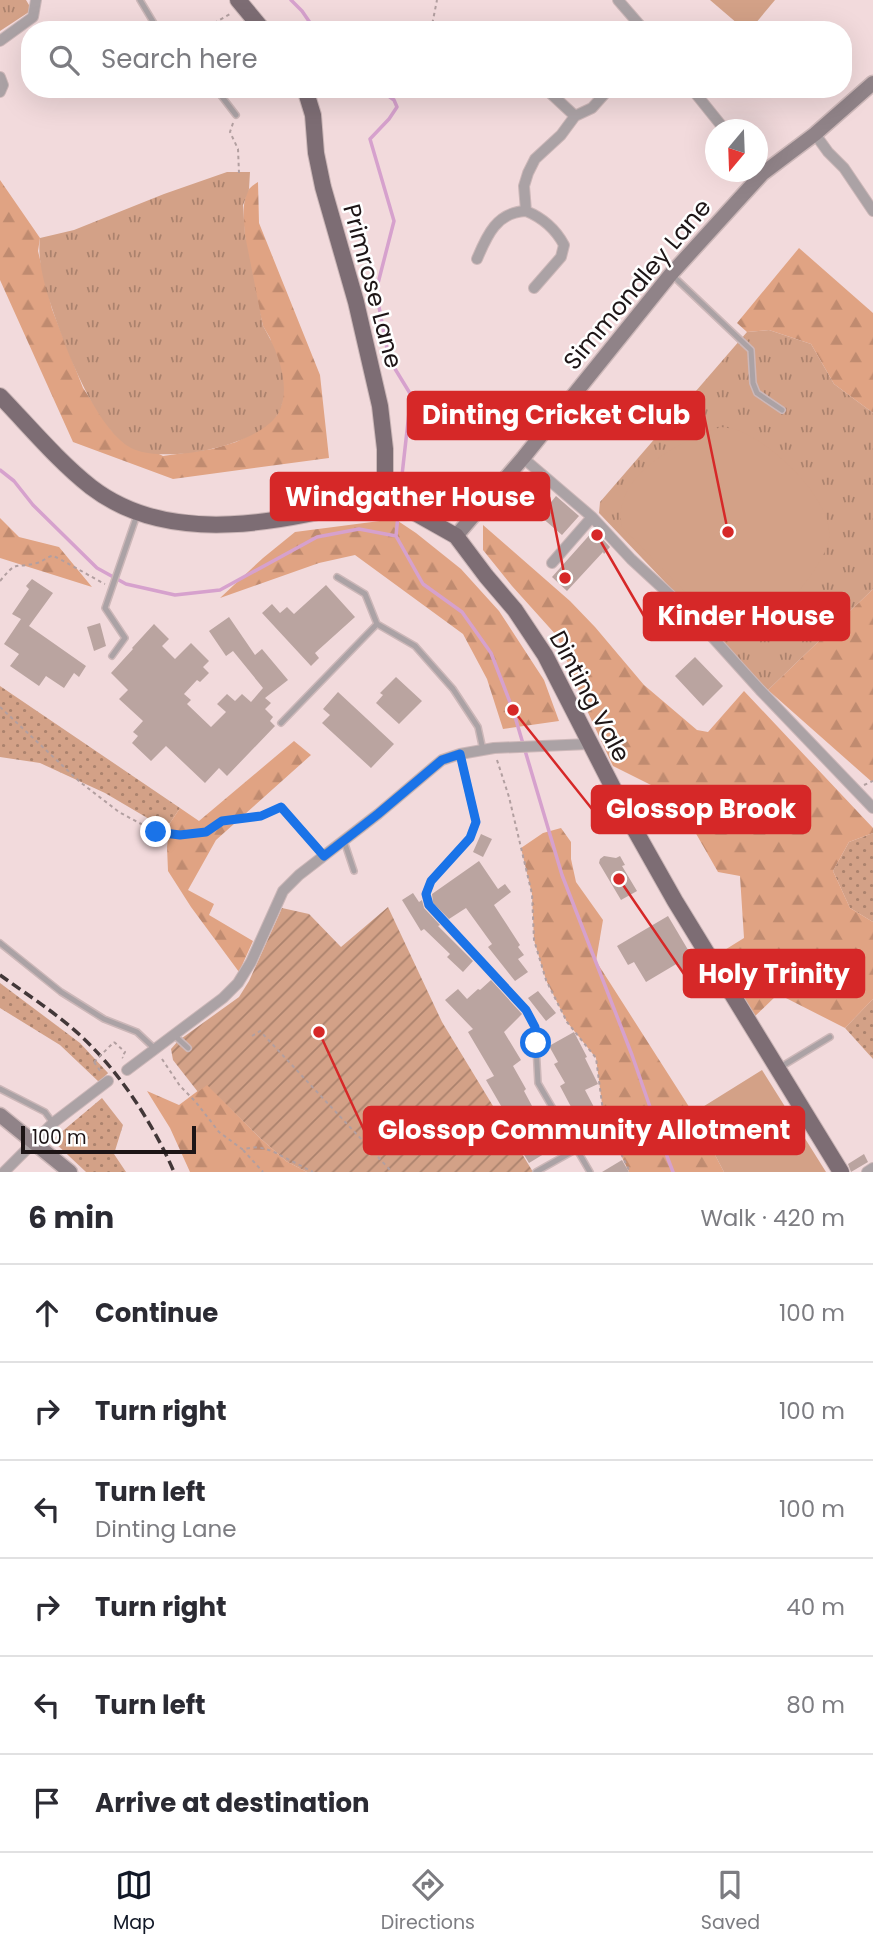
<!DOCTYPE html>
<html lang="en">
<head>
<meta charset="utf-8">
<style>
	:root { --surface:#fff; --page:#f7f7f7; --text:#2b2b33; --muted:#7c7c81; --line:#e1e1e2; --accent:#111827 }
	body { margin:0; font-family:Poppins,sans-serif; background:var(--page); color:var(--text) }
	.compass { position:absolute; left:705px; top:119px; width:63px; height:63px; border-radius:50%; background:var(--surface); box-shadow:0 7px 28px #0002; rotate:199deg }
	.scale { position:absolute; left:21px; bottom:18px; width:175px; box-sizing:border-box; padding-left:7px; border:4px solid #1d1516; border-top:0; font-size:19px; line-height:24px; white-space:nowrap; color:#1d1516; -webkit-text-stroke:5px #fff; paint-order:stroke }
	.stop { position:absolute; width:21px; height:21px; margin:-16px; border:5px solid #1a73e8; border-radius:50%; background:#fff }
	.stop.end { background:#1a73e8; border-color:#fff; box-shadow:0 2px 7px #0008 }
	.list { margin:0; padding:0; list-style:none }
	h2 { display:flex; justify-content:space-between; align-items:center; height:91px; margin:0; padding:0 28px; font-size:30px }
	h2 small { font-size:23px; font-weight:400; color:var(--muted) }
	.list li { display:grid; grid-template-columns:46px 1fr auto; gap:21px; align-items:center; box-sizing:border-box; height:98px; padding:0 28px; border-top:2px solid var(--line) }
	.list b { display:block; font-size:26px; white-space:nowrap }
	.list p { margin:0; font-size:23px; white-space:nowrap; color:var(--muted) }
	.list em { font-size:23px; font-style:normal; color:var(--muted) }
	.icon { flex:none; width:38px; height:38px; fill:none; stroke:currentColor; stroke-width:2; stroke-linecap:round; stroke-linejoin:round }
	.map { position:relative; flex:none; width:873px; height:1172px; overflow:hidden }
	.search { position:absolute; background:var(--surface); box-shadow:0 7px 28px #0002; left:21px; right:21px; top:21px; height:77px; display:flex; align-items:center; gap:18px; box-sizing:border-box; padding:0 24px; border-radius:28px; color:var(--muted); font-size:26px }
	.sheet { height:679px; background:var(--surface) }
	nav { display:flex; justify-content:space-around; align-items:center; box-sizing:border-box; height:98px; border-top:2px solid var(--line); background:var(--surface); font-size:19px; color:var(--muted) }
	nav a { display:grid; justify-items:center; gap:4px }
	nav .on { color:var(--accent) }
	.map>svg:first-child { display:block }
</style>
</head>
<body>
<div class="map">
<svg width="873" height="1172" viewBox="0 0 873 1172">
	<defs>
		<pattern id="grass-dots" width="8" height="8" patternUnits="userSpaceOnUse" patternTransform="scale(1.75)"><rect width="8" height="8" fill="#d3a187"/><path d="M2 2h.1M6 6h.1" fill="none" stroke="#ab826d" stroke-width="1.8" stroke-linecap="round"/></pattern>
		<pattern id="forest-firs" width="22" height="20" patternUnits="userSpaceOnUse" patternTransform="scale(1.75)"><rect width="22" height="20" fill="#e0a383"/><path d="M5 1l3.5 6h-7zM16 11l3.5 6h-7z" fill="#c08b70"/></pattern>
		<pattern id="park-tufts" width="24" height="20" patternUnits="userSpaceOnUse" patternTransform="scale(1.75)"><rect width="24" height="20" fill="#d3a187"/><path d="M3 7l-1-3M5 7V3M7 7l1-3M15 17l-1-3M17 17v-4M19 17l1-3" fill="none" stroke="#ab826d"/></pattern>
		<pattern id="garden-furrows" width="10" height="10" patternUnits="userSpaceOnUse" patternTransform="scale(1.75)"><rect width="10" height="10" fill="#d3a187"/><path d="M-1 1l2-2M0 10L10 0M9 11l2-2" fill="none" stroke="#ab826d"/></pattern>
	</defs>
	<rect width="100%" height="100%" fill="#f2dadc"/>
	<path fill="url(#grass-dots)" d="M0,686l180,122 -10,15 -9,3 -56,-33 -65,-30 -40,-6z
		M873,833v89l-23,-14 -17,-37 16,-29z
		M0,983l80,60 28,30 -9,9 -39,-37 -60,-37z
		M873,999v60l-28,-31z
		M102,1098l21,27 -9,29 12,18h-40l-34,-32z"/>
	<path fill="url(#forest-firs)" d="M0,180l40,58 -2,13 14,58 31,79 29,43 51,25 49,-7 24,-7 25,-13 16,-14 5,-12 1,-17 -13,-48 -7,-12c-6,-27 -30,-116 -14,-137 3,-3 6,-5 9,-7l1,41 61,152 9,83 -156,21 -100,-37 -73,-162z
		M799,248l74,65v100l-39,-29 -23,-40 -42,-14 -22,2 -10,-9z
		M0,518l19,19 40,10 33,40 -92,-29z
		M395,519l21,14 45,36 38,42 45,69 15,41 -56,8 -16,-50 -24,-45 -108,-79 -36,8 -99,35 43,-40 32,-26z
		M483,525l87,76 25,26 49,58 53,45 11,2 36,-41 129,137v5l-24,9 -16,29 17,37 23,14v77l-28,29 -67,-34 -26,25 -37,-63 29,-18 -4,-62 -22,-4 -43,-75 -62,-31 -29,-62 -27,-68 -45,-50 -29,-36z
		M873,589v192l-1,1 -104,-92z
		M294,741l17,14 -95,85 -28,50 26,14 -5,11 44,26 -14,31 -48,-65 -23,-36 -1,-24 3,-24 10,-15 19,13z
		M561,828l10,14v17l5,23 27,38 -7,41 97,152 31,59h-95l-25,-53 -8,-61 -29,-36 -21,-42 -12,-40 -2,-46 -11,-46 22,-15z
		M207,1084l53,54 26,23 21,11h-117l-20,-44 -23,-37 32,14z"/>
	<path fill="url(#park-tufts)" d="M0,0h26l6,10 -32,21z
		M227,172h23l-1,17 -6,16 2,30 18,91c14,23 29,60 16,86 -18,34 -115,53 -148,36 -30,-16 -58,-81 -69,-112 -10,-28 -26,-68 -22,-98l34,-8 90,-36z
		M769,330l42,14 23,40 39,29v176l-105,101 -169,-177 1,-11 147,-170z"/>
	<path fill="url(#garden-furrows)" d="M388,907l54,115 91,150h-226l-21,-11 -26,-23 -53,-53 -9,7 -25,-32 -2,-11 7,-8 61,-44 10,-16 33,-73 27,6 32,33z"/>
	<path fill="#d3a187" d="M710,0h65l-25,30h-5z
		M721,427c5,1 11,1 16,3 33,11 97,70 92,108 -3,27 -57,92 -86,95 -5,1 -15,-3 -20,-6 -10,-3 -19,-17 -27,-24 -25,-26 -50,-51 -74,-76 -11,-52 59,-86 99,-100z
		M762,1070l64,102h-102l-31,-59z"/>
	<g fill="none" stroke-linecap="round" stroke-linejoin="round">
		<path stroke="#d6a1cd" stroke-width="3.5" d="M291,0l11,11 13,19
			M379,89l15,11 3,7 -8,12 -19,20 24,82 -18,70 13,68 22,36 -11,98
			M0,470l14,11 19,24 64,63 29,16 49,11 45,-5 97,-53 42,-8 37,7 27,48 39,28 29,41 22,57 49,165 70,180 36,104 5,13
			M396,536l2,-21"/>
	</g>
	<path fill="#baa4a0" d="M556,496l23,20 -17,19 -22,-19z
		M594,530l16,17 -6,7 -1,-2 -36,39 -15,-14z
		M32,579l21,14 -24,33 57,40 -7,11 -5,-4 -10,15 -18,-12 -7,10 -29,-20 9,-12 -15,-10 17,-25 -9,-5 17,-25 -3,-3z
		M326,585l29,32 -40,36 4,5 -8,8 -49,-53 10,-9 8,9 7,-6 7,7z
		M229,617l26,38 7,-6 26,31 -23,18 6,5 -6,6 8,8 -3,4 5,5 -48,50 -8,-8 -14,15 -39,-37 -15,15 -19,-18 6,-7 -5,-4 10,-11 -24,-22 9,-9 -17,-17 22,-24 -1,-1 22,-24 15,15 -7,7 13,13 16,-16 18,18 -6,6 6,6 -9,9 -3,-2 -13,14 7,6 -4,4 24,23 15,-15 -9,-8 10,-10 8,7 7,-7 9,8 12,-14 -30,-37 -7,5 -17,-25z
		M100,623l6,23 -12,5 -7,-24z
		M695,657l28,29 -20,20 -28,-30z
		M396,677l26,24 -23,23 -23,-21 7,-8 -3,-2z
		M338,692l56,52 -23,24 -49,-45 8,-8 -7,-6z
		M481,834l11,5 -9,18 -10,-5z
		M604,856l12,2 4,-2 5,9 -3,1 15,25 -16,9 -22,-37 1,-4z
		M479,861l19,28 7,-5 6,8 -17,13 26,40 -2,2 6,8 -6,4 10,13 -13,9 -27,-34 4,-3 -26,-36 -17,11 -16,-16 -1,-9z
		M413,893l6,9 3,-2 2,8 16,17 -2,1 35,35 -10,11 -16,-15 3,-3 -26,-25 -3,2 -19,-31z
		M668,916l29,49 -13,8 -6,-10 -32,19 -12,-20 -6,3 -11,-19z
		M491,980l31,34 -18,18 17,28 -8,6 13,23 -2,2 15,28 8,-5 7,12 -6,4 9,16 -28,17 -17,-28 2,-1 -12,-23h2l-18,-31 8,-4 -26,-44 5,-3 -28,-29 13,-11 9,10 11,-10 2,1z
		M538,991l18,22 -10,8 -18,-23z
		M574,1032l13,25 -2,1 13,26 -13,6 21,40 -18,9 -28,-53 5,-3 -11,-19 4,-2 -9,-16z
		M864,1154l4,8 -17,10 -3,-8z
		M622,1160l7,12h-27z"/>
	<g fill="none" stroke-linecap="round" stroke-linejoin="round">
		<defs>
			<path id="lane" d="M140,0l18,30
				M216,89l20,26
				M671,274l80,76 2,33 4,10 25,17
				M337,577l28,17 12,30
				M112,656l13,-18 -20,-30 32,-93
				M281,723l96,-99 38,22 38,43 25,38 5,23
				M460,754l16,68 -6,16 -39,43 -5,13 2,11 98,105 9,17 3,56 52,89
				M281,807l43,49
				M344,841l10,30
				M0,943l61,49 43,27 33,13 18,17
				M174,1035l14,13
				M779,1068l51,-31
				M0,1089l45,23 8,11
				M536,1172l39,-22"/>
			<path id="street" d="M618,0l26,30
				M0,41l33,-24 3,-17
				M0,77l3,8 -3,7
				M546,89l29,27 17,-8 17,-19
				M692,89l33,41
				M815,134l13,18 16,16 29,43
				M526,211c17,7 29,17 38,34l-3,12 -27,31
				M477,259c10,-24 20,-47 49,-48l-2,-25 4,-13 7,-14 26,-24 14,-19
				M523,458l69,59 39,42 64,59 65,72 113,118
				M552,563l40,-46
				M127,1070l96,-72 15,-15 13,-21 32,-71 16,-16 79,-61 64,-54 18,-6 34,-6 95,-4
				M4,1172l49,-49 55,-42
				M867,1172l6,-4"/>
			<path id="secondary" d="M456,536l67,-78 148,-184 91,-100 53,-40 58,-51
				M0,1115l70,57"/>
			<path id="primary" d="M238,0l25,30
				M305,89l8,26 3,38 7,34 33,115 24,104 5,43v47
				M0,396c29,30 57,64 91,91 83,64 202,32 294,9
				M385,496l71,40 30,40 29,34 30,45 86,168 44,78 166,271"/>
		</defs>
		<use href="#lane" stroke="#ccb7b8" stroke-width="8"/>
		<use href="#street" stroke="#ccb7b8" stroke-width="12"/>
		<use href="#secondary" stroke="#ccb7b8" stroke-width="17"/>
		<use href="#primary" stroke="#ccb7b8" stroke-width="18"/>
		<path stroke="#b29fa0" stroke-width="2" stroke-dasharray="3.5 3.5" stroke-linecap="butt" d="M202,30l28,-16
			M431,30l6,-30
			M233,123l-3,9 8,17 1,24
			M0,581c18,-22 14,-12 37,-18 5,-1 10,-6 15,-7 5,0 44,24 53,28
			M0,707l80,75 39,30 37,20 24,4 26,-4 16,-11 39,-5 13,-5
			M497,760l12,37 23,97 2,46 12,40 21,42 29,36 8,61 26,53
			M864,785l9,-4
			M252,1036l8,-5 132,141
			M114,1042l11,10 -3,5 1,1
			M162,1059l18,27 15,15 24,31 23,17 16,-2 14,4 41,21
			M94,1062l7,10
			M243,1150l20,22"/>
		<use href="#lane" stroke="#aba2a5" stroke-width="5"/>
		<use href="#street" stroke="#aba2a5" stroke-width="10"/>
		<use href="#secondary" stroke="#908388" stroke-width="14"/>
		<use href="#primary" stroke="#7d6d74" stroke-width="16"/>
		<path stroke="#423738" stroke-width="3.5" stroke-dasharray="10 5" stroke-linecap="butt" d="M0,975c32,23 67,45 94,74 32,33 62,81 80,123"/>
		<path stroke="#b29fa0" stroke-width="2" stroke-dasharray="3.5 3.5" stroke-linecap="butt" d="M94,1062l20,-20"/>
	</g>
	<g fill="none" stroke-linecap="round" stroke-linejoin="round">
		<path stroke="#1a73e8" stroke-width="9" d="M156,832l24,3 26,-3 16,-11 39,-5 20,-9 43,49 54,-42 64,-54 18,-6 16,68 -6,16 -39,43 -5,13 3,11 97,105 9,17 1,16"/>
	</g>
	<g text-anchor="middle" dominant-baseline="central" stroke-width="5" stroke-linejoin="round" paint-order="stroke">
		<g font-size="24" fill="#1d1516" stroke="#fff">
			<text transform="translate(637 284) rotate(-50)">Simmondley Lane</text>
			<text transform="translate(373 286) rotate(75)">Primrose Lane</text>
			<text transform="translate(590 696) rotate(62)">Dinting Vale</text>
		</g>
	</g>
	<path fill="none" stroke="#d62828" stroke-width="2.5" d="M728 532L704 415M565 578L549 497M597 535L644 616M513 710L592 809M619 879L684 974M319 1032L364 1130"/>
	<g fill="#d62828" stroke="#fff" stroke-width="2.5">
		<circle cx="728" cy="532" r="7"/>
		<circle cx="565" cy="578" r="7"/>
		<circle cx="597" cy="535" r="7"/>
		<circle cx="513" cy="710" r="7"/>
		<circle cx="619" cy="879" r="7"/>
		<circle cx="319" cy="1032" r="7"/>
	</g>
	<g fill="#d62828" stroke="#d62828" stroke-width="2.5">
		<rect x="408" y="392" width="296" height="47" rx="7"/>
		<rect x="271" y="473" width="278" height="47" rx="7"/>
		<rect x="644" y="593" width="205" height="47" rx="7"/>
		<rect x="592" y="786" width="218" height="47" rx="7"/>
		<rect x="684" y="950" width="180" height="47" rx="7"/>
		<rect x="364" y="1107" width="440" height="47" rx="7"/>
	</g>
	<g font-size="26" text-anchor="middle" font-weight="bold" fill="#fff">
		<text x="556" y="424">Dinting Cricket Club</text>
		<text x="410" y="506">Windgather House</text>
		<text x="746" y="625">Kinder House</text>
		<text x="701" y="818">Glossop Brook</text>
		<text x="774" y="983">Holy Trinity</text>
		<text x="584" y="1139">Glossop Community Allotment</text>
	</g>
</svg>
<svg class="compass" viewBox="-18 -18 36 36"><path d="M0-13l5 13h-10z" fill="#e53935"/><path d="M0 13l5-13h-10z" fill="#7c7c81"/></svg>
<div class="scale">100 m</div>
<div class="stop" style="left:536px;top:1043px"></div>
<div class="stop end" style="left:156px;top:832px"></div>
<div class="search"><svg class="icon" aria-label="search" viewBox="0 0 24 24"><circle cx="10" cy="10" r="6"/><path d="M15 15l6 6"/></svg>Search here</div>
</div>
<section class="sheet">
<h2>6 min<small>Walk · 420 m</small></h2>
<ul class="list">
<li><svg class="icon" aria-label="ahead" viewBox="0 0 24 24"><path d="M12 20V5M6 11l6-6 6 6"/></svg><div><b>Continue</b></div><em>100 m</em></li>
<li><svg class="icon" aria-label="right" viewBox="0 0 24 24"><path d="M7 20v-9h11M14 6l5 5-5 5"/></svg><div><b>Turn right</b></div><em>100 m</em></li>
<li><svg class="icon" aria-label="left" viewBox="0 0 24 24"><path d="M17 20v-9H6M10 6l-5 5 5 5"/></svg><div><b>Turn left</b><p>Dinting Lane</p></div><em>100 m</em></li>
<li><svg class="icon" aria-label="right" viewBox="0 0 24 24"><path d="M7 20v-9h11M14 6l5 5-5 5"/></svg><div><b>Turn right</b></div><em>40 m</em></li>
<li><svg class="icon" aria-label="left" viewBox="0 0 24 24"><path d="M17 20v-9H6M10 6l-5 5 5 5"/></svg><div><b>Turn left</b></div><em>80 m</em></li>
<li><svg class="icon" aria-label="arrive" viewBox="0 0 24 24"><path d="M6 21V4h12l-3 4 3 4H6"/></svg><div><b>Arrive at destination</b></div></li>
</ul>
</section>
<nav>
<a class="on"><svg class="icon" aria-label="map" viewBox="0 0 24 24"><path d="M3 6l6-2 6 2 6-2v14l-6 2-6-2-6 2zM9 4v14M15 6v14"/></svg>Map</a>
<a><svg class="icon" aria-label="directions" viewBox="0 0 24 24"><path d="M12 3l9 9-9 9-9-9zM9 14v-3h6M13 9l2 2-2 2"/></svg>Directions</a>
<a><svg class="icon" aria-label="saved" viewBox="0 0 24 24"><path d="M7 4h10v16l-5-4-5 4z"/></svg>Saved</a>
</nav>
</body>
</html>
